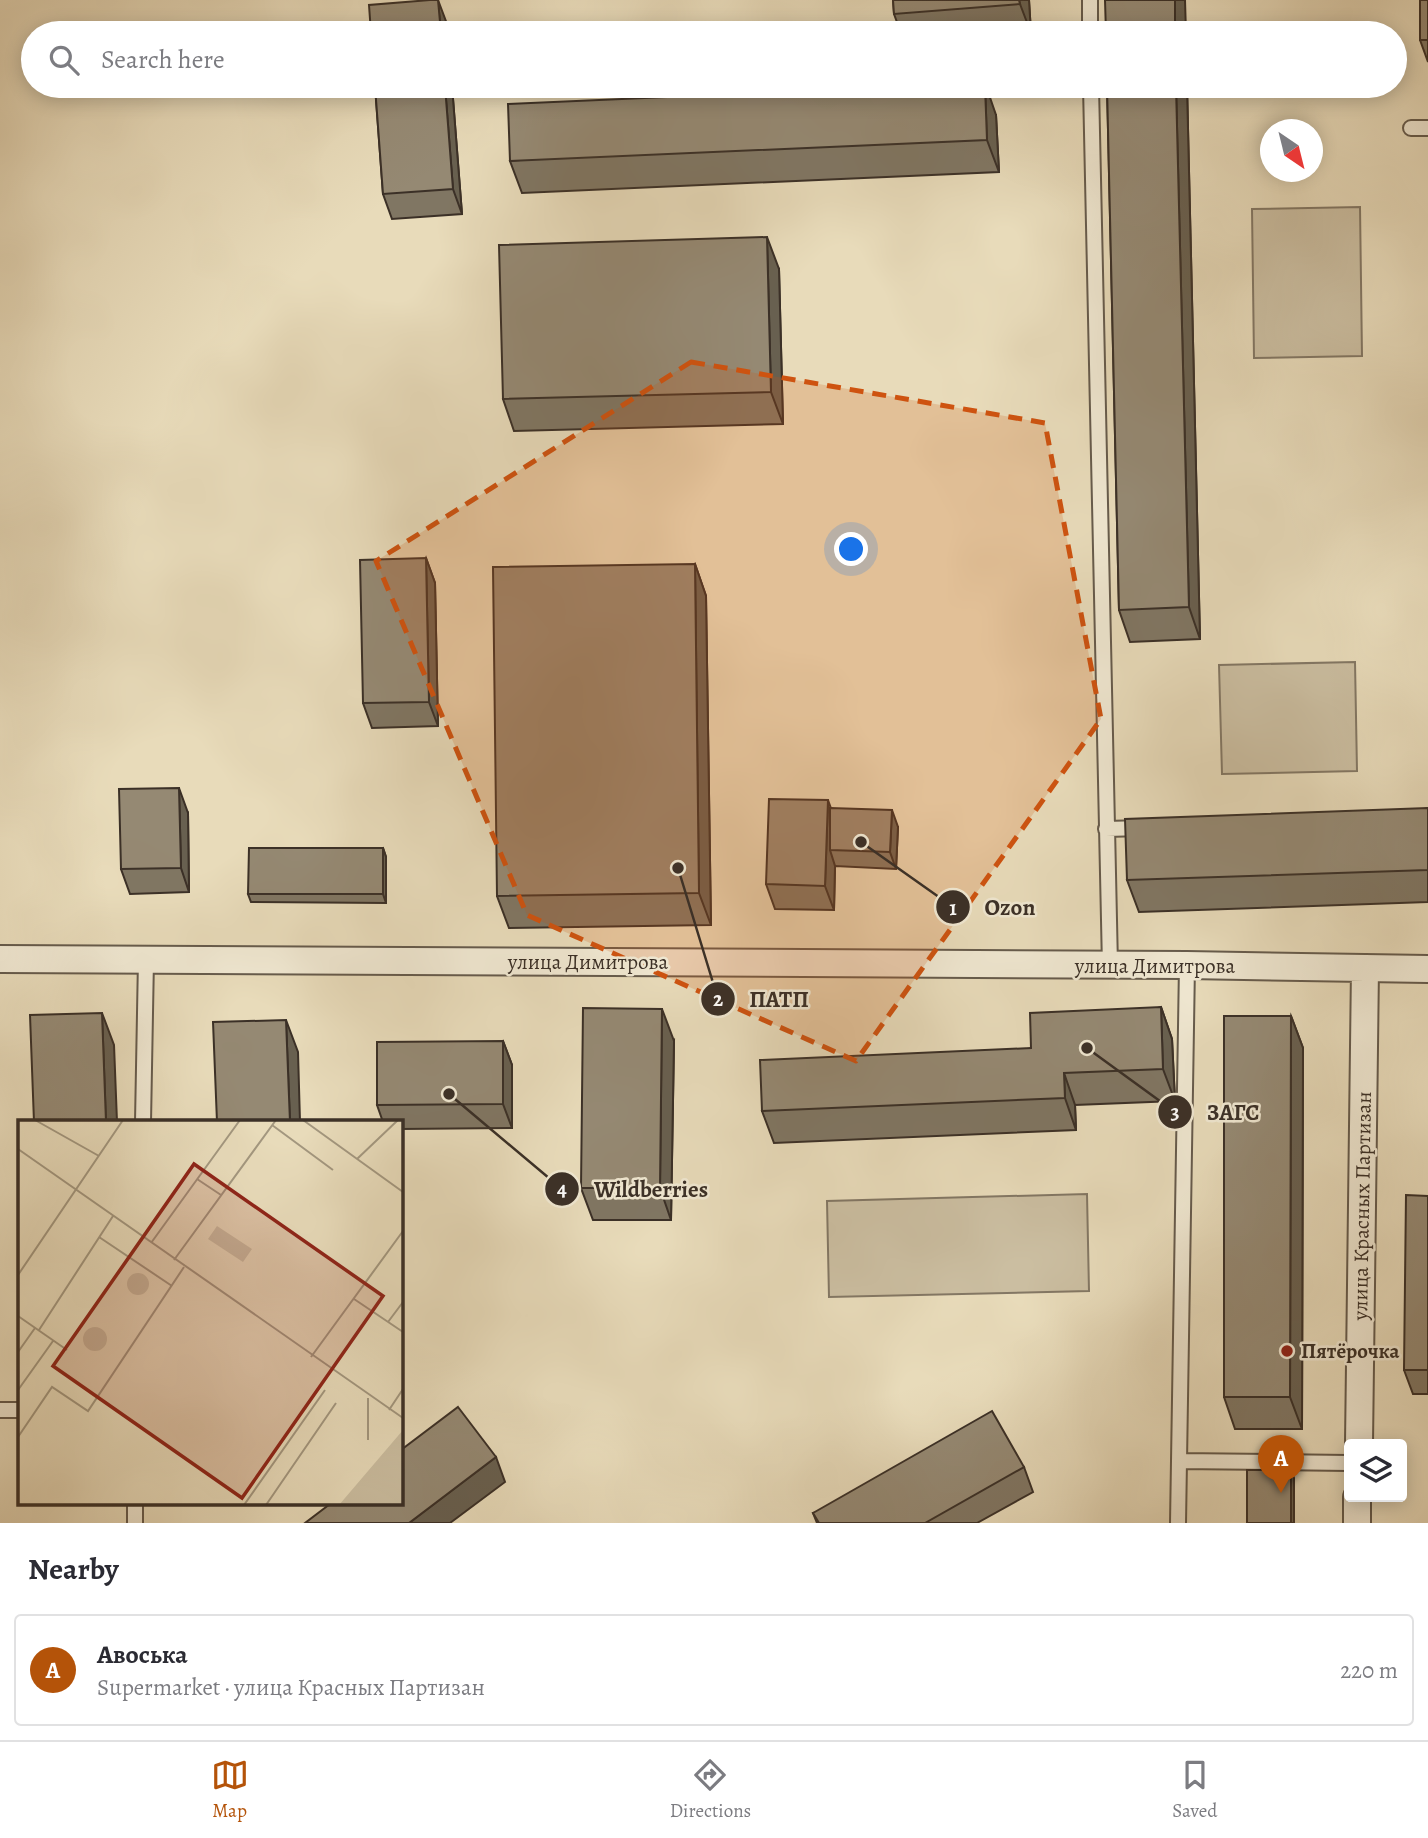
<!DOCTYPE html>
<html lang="en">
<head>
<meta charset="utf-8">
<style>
	:root { --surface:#fff; --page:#f7f7f7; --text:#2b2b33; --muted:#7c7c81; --line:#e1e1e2; --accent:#b45309 }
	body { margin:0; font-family:Alegreya,serif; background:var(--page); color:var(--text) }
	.controls { position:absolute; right:21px; bottom:21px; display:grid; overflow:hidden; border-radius:7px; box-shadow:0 4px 18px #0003 }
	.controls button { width:63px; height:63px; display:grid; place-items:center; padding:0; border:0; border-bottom:2px solid var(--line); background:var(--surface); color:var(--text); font:35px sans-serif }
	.compass { position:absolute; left:1260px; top:119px; width:63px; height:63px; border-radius:50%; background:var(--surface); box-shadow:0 4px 18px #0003; rotate:145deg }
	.you { position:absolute; left:852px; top:550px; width:24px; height:24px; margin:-18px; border:5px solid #fff; border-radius:50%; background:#1a73e8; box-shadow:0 0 0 10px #1a73e833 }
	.badge { display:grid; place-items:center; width:46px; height:46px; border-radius:50%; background:var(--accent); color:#fff; font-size:23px; font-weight:700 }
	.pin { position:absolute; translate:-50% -58px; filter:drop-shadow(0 2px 4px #0008) }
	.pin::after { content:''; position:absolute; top:37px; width:24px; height:21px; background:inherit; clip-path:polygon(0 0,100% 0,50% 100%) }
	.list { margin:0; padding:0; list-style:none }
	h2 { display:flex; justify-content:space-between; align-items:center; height:91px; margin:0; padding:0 28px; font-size:30px }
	h2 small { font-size:23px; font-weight:400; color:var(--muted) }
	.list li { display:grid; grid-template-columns:46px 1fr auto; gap:21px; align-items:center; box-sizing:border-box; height:112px; margin:0 14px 14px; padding:0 14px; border:2px solid var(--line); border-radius:7px }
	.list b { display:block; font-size:26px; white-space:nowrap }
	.list p { margin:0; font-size:23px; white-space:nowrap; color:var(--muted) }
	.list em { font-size:23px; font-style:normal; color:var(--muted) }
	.icon { flex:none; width:38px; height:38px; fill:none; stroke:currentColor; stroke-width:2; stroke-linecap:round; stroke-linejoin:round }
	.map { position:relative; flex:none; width:1428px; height:1523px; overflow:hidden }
	.search { position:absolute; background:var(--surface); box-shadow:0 4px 18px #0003; left:21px; right:21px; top:21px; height:77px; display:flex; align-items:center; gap:18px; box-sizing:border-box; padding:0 24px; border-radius:38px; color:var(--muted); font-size:26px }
	.sheet { height:217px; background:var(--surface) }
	nav { display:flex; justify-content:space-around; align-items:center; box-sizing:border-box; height:98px; border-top:2px solid var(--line); background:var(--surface); font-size:19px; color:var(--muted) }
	nav a { display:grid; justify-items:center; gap:4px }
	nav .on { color:var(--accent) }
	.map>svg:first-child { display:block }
</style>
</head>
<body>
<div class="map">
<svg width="1428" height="1523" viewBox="0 0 1428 1523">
	<rect width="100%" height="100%" fill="#e8dbba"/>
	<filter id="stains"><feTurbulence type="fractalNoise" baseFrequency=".00286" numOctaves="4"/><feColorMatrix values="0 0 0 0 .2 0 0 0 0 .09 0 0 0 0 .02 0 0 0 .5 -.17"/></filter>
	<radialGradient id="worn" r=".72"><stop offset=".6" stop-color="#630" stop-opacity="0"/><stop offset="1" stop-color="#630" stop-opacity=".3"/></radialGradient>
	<path fill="#cbbea1" stroke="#837764" stroke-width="2" d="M1360,207l2,149 -108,2 -2,-149z
		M1355,662l2,109 -135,3 -3,-109z
		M1087,1194l2,97 -260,6 -2,-96z"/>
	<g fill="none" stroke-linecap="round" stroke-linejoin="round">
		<defs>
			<path id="service" d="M1090,0v33
				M1091,86l19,880
				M1411,128h17
				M1106,829l37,-1
				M143,1122l3,-163
				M0,1410h19
				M1179,1461l170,2
				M135,1523v-19
				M1178,1523l9,-558"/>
			<path id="minor" d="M0,959l1187,6 241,4
				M1359,1444l6,-476
				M1357,1523v-26"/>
		</defs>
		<use href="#service" stroke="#665b4c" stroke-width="18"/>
		<use href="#minor" stroke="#665b4c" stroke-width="30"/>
		<use href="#service" stroke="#f0e8d2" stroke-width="14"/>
		<use href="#minor" stroke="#f0e8d2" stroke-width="26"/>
	</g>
	<path fill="#807663" stroke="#3b3027" stroke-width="2" d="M893,0h136l2,33h-130l-7,-19z
		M1428,0v62l-8,-22z
		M375,86h77l10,128 -70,5 -9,-25z
		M1107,86h80l13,553 -70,3 -11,-32z
		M996,115l3,57 -477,21 -12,-32z
		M779,269l4,155 -269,7 -11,-32z
		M426,558l9,25 3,143 -66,2 -9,-25z
		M695,564l11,32 5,329 -202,3 -12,-32z
		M830,808l68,19 -2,42 -61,-3 -1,44 -59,-1 -9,-25z
		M1428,808v94l-289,10 -12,-32z
		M188,813l1,79 -59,2 -9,-25z
		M383,848l3,9v46l-135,-1 -3,-8z
		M1161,1007l11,32 3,62 -100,4 1,25 -302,13 -12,-32 269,-63z
		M1291,1016l12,32 -1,381h-67l-11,-32z
		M503,1041l9,24v63l-111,1v-7h-18l-6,-17z
		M674,1041l-3,179h-78l-12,-32z
		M1428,1196v198h-15l-9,-24z
		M1024,1467l9,25 -56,31h-160l-4,-10z"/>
	<path fill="#686050" stroke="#3b3027" stroke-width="2" d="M438,0l9,24 1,9h-7z
		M1019,0h10l2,33 -11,-29z
		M1175,0h10l1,33h-11z
		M445,86h7l10,128 -9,-25z
		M985,86h1l10,29 3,57 -12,-32z
		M1176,86h11l13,553 -11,-32z
		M767,237l12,32 4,155 -12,-32z
		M426,558l9,25 3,143 -9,-24z
		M695,564l11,32 5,329 -12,-32z
		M179,788l9,25 1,79 -8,-24z
		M828,800l9,25 -7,25 5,16 -1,44 -9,-24z
		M892,810l6,17 -2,42 -6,-17z
		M383,848l3,9v46l-3,-9z
		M1161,1007l11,32 3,62 -12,-32z
		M662,1009l12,32 -3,179 -11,-32z
		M102,1013l12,32 3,77h-11z
		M1291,1016l12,32 -1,381 -12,-32z
		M286,1020l12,32 2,70h-10z
		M503,1041l9,24v63l-9,-24z
		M1064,1073l11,32 1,25 -11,-32z
		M496,1457l9,25 -55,41h-41z
		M1291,1470l3,8v45h-3z"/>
	<path fill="#958973" stroke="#3b3027" stroke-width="2" d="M430,0h8l3,33h-70l-2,-28z
		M893,0h126l1,4 -126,10z
		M1105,0h70v33h-69z
		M1420,0h8v40h-8z
		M375,86h70l8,103 -70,5z
		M918,86h67l2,54 -477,21 -2,-57z
		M1107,86h69l13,521 -70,3z
		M767,237l4,155 -268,7 -4,-154z
		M426,558l3,144 -66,1 -3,-143z
		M695,564l4,329 -202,3 -4,-329z
		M179,788l2,80 -60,1 -2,-80z
		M769,799l59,1 -3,86 -59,-2z
		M830,808l62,2 -2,42 -60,-2z
		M1428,808v62l-301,10 -2,-61z
		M249,848h134v46h-135z
		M1161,1007l2,62 -99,4 1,25 -303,13 -2,-51 271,-12 -1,-35z
		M583,1008l79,1 -2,179h-79z
		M102,1013l4,109h-72l-4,-107z
		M1224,1016h67l-1,381h-66z
		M286,1020l4,102h-73l-4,-100z
		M503,1041v63l-126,1v-63z
		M1406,1195l22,1v174h-24z
		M458,1407l38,50 -87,66h-104l25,-19h71v-54z
		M992,1411l32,56 -99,56h-106l-6,-10z
		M1247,1470h44v53h-44z"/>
	<path fill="#ce5310" fill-opacity="0.2" stroke="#ce5310" stroke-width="5" stroke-dasharray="14 9" stroke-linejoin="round" d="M691,362l354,61 56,296 -245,342 -329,-146 -151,-354z"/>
	<circle fill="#8f2418" stroke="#f0e8d2" stroke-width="2.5" cx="1287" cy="1351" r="7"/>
	<g text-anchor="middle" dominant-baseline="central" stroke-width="5" stroke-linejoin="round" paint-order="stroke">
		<g font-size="21" fill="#3b3027" stroke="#f0e8d2">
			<text x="588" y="962">улица Димитрова</text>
			<text x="1155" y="966">улица Димитрова</text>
			<text transform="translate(1362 1206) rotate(-89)">улица Красных Партизан</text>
		</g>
		<g font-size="21" font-weight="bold" fill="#3b3027" stroke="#f0e8d2" text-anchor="start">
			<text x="1301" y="1351">Пятёрочка</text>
		</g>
	</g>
	<g transform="translate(18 1120)">
		<rect width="385" height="385" fill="#e8dbba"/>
		<path d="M199,106l35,23 -9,13 -35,-23zM109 164a11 11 0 1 1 22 0a11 11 0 1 1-22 0ZM65 219a12 12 0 1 1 24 0a12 12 0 1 1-24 0ZM385,310v75h-64z" fill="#cbbea1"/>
		<path fill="none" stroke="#a3977f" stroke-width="2" d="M17,0l64,36M285,0l100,72M254,5l61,45M0,29l385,269M339,39l41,-39M179,59l24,16M81,117l73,49M133,123l89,-123M156,140l102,-140M0,155l105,-155M336,179l49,33M0,196l49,34M370,202l15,-20M21,210l74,-114M0,232l17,-24M293,237l92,-126M0,270l35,-49M350,278v42M371,290l14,-21M0,317l34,-50 36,24 96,-144M226,385l81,-115M248,385l70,-102"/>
		<path fill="#8f2418" fill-opacity="0.15" stroke="#8f2418" stroke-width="3.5" d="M176,44l189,132 -141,202 -189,-132z"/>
		<rect width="385" height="385" fill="none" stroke="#3b3027" stroke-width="3.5"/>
	</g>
	<path fill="none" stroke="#3b3027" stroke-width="2.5" d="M861 842L953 907M678 868L718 999M1087 1048L1175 1112M449 1094L562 1189"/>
	<g fill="#3b3027" stroke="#f0e8d2" stroke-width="2.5">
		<circle cx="861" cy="842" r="7"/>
		<circle cx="678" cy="868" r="7"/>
		<circle cx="1087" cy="1048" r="7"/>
		<circle cx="449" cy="1094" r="7"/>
		<circle cx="953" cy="907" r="18"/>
		<circle cx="718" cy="999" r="18"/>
		<circle cx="1175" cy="1112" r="18"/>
		<circle cx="562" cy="1189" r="18"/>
	</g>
	<g font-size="21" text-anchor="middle" font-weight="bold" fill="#fff">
		<text x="953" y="915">1</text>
		<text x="718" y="1006">2</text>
		<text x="1175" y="1119">3</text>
		<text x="562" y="1196">4</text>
	</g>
	<g font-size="23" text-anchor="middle" font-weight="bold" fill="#3b3027" stroke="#f0e8d2" stroke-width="5" stroke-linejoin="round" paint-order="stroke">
		<text x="1010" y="915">Ozon</text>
		<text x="779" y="1007">ПАТП</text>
		<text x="1233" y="1120">ЗАГС</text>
		<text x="651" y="1197">Wildberries</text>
	</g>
	<rect width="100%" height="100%" filter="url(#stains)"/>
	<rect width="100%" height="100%" fill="url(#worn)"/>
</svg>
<div class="controls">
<button><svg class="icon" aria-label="layers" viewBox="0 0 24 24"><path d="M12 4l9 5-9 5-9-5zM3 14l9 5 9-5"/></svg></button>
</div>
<svg class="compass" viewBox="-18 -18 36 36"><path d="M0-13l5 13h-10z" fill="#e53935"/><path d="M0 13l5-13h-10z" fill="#7c7c81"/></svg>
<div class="you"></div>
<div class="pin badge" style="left:1281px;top:1493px">A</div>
<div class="search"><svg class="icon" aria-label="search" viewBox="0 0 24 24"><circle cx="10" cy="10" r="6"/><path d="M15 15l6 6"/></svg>Search here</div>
</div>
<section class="sheet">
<h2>Nearby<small></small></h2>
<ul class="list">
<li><span class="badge">A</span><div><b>Авоська</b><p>Supermarket · улица Красных Партизан</p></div><em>220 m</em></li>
</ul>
</section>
<nav>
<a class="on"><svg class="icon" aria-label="map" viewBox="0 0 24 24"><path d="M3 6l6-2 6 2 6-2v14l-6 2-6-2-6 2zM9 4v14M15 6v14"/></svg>Map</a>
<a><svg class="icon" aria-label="directions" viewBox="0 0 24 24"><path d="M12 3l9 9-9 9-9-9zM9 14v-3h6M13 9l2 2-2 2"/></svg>Directions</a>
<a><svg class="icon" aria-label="saved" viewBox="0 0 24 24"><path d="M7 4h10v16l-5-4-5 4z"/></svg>Saved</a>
</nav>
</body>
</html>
